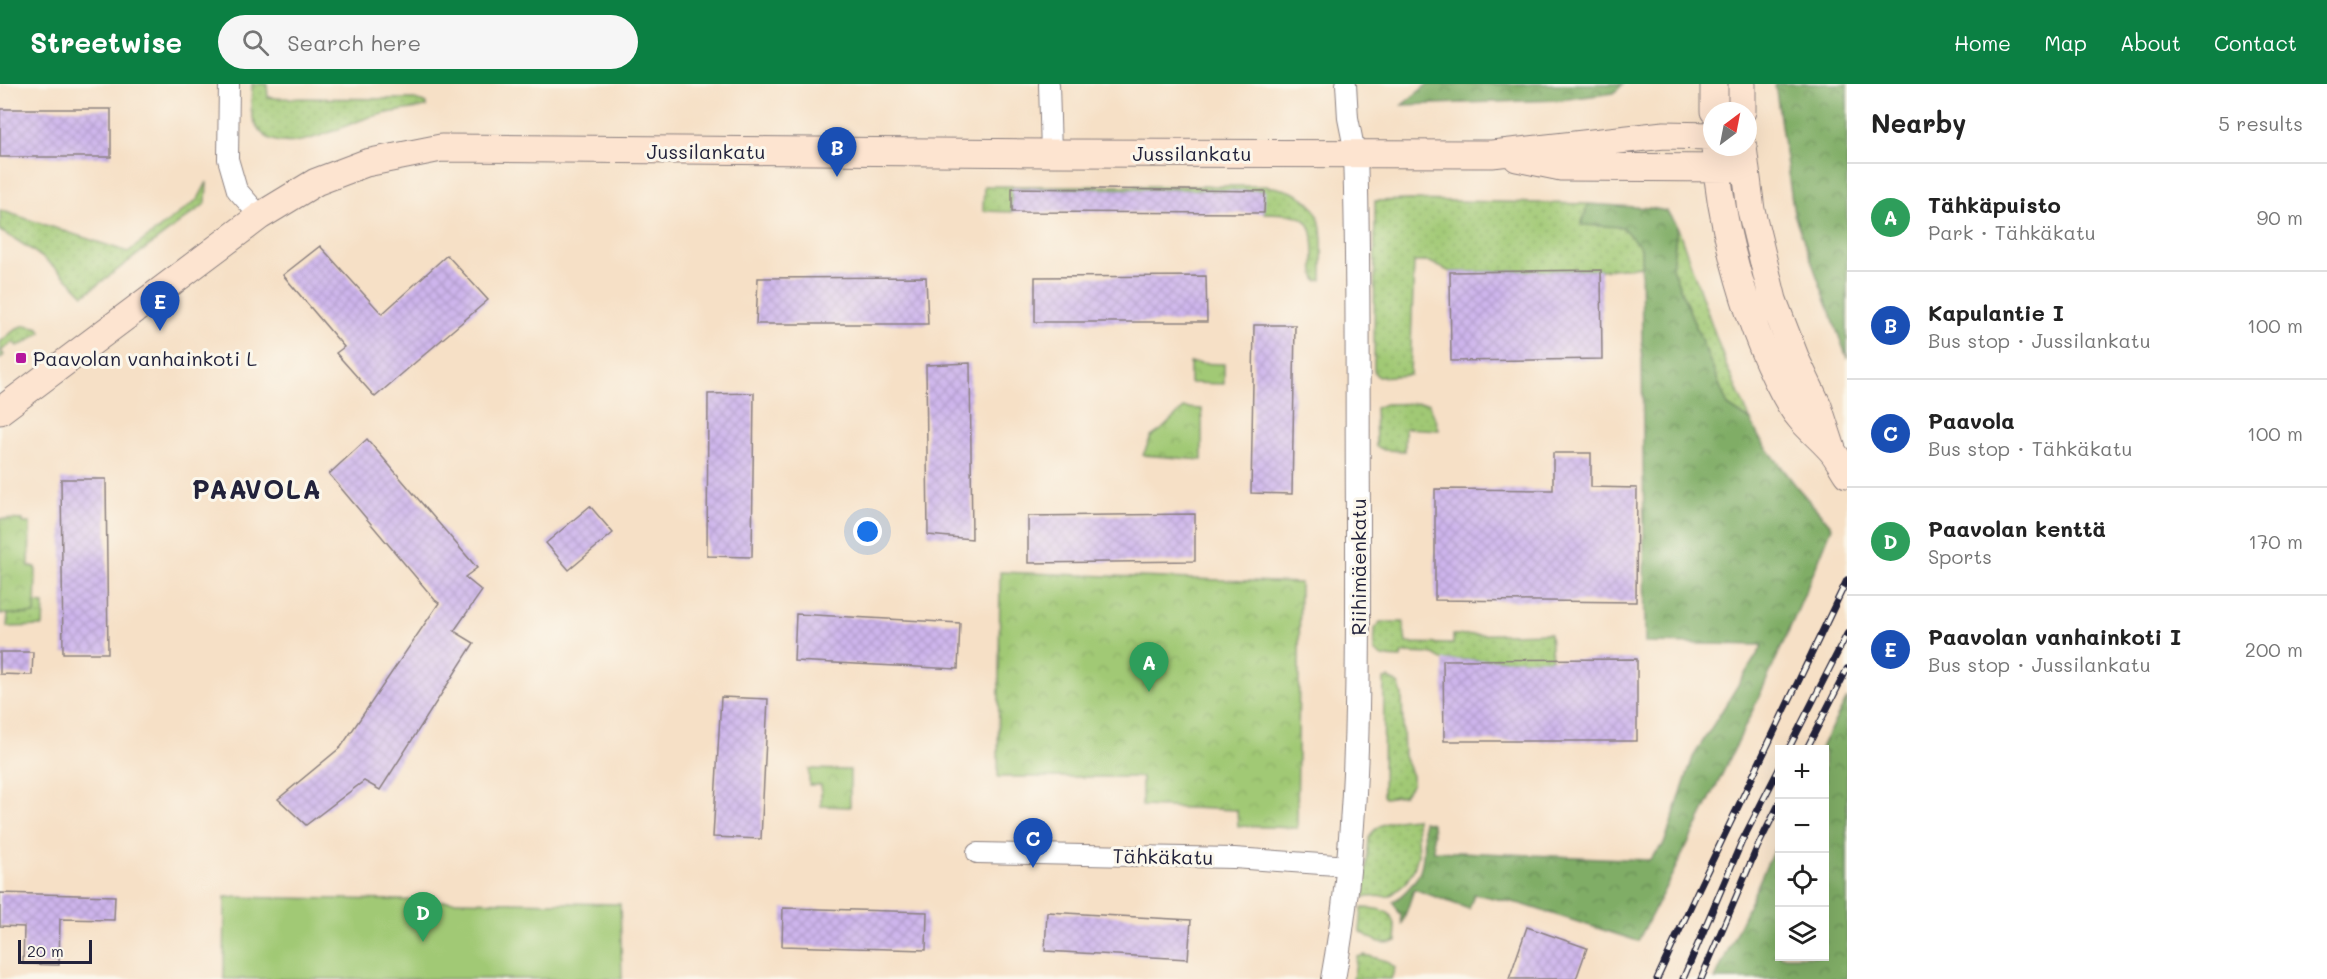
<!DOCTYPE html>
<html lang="en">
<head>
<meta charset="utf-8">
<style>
	:root { --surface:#fff; --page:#f6f6f6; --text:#222; --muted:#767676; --line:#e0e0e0; --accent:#0b8043 }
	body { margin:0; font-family:Mali,sans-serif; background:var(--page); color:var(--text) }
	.controls { position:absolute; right:18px; bottom:18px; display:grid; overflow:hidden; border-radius:0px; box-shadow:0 6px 24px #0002 }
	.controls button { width:54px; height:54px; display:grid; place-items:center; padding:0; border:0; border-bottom:2px solid var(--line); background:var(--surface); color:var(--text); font:30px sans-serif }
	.compass { position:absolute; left:1703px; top:18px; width:54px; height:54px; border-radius:50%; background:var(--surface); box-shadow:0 6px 24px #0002; rotate:32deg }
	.scale { position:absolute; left:18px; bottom:15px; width:74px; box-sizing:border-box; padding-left:6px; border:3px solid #22223b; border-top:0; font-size:16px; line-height:21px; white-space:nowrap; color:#22223b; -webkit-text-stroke:4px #fbf7ec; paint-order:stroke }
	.you { position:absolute; left:868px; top:448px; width:21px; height:21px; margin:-15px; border:4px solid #fff; border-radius:50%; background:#1a73e8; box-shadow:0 0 0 9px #1a73e833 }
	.badge { display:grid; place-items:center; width:39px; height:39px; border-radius:50%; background:var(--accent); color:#fff; font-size:20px; font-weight:700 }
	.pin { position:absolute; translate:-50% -50px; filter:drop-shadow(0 2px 3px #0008) }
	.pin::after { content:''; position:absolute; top:32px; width:21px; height:18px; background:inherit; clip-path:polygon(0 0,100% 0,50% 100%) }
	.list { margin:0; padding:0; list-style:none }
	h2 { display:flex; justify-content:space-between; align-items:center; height:78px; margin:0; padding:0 24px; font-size:26px }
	h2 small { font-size:20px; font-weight:400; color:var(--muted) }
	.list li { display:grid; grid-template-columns:39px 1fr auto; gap:18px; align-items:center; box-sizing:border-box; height:108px; padding:0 24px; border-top:2px solid var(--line) }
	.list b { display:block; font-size:22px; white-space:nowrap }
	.list p { margin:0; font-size:20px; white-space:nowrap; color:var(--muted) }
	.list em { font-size:20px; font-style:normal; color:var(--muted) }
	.icon { flex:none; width:33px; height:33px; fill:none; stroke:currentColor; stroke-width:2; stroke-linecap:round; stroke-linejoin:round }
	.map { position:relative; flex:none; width:1847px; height:895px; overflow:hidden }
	header { display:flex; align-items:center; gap:36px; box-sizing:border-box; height:84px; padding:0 30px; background:var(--accent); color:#fff }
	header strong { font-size:28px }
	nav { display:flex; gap:33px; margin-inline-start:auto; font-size:21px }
	.search { width:420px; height:54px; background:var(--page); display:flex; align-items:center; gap:15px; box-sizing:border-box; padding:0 21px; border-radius:33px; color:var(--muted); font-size:22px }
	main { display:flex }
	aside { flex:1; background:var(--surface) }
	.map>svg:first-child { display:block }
</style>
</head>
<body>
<header>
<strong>Streetwise</strong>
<div class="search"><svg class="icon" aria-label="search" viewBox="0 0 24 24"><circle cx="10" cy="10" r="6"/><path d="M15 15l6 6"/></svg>Search here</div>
<nav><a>Home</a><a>Map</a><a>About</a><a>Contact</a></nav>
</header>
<main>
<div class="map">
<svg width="1847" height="895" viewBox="0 0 1847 895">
	<defs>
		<pattern id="grass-dots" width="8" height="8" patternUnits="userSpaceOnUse" patternTransform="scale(1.5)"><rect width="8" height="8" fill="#a1c975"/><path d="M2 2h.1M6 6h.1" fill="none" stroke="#8aac66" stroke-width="1.8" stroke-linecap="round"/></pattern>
		<pattern id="forest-crowns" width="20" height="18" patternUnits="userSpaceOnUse" patternTransform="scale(1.5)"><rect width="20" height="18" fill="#80ad66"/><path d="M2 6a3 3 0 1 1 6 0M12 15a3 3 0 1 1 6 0" fill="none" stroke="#688c55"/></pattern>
		<pattern id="park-crowns" width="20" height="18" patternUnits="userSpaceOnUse" patternTransform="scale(1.5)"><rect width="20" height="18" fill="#a1c975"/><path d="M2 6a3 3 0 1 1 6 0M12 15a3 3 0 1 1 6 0" fill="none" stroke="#8aac66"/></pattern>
		<pattern id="building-cross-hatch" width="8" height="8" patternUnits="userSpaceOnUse" patternTransform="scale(1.5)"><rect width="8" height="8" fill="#ceb5ec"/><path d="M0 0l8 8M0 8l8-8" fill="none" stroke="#b19bcb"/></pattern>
	</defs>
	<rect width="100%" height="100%" fill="#fbf7ec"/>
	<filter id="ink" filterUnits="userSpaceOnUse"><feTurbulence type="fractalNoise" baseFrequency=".0167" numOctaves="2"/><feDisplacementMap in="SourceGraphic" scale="12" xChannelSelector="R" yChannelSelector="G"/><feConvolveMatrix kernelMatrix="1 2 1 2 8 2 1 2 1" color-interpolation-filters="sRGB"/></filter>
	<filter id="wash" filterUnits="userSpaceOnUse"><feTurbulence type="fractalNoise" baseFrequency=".008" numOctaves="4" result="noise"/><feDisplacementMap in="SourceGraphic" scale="24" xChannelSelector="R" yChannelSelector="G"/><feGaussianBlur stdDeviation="1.35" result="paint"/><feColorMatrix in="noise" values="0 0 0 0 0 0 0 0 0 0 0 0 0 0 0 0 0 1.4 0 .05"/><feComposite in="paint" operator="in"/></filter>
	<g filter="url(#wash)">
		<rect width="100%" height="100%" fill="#f6e0c6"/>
		<path fill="url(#grass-dots)" stroke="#627658" stroke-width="1.5" d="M252,0h15l1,13 8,1 139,1 11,5v3c-19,3 -40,5 -59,11 -32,10 -94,48 -113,3 -5,-11 -2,-25 -2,-37z
			M207,98l-1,21 -122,92c-25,-26 -52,-48 -84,-64v-21l128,42 70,-53z
			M984,102h281c65,7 57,41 57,94l-5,1c-5,-8 -3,-16 -3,-24 0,-45 -11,-42 -50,-44v-22l-252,-3v24l-29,-1z
			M1410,116l178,4 -6,21 40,1 19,21 1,19 -41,4 -151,2 -20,-10h-16l-4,113 -32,2 -4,-5 1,-171z
			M1677,141l49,140 25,56 -23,-15 -56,-138z
			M26,241l13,3 2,4 -16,11 -8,3 -4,-4 -12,9 3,4 -4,4v-17l17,-14z
			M1429,319l10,27 -34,-2v23l-21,-1 -8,-4 -1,-38 10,-4z
			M35,519l9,1 -1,22 -36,1 1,-13h27z
			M1380,538h23l3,21 47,1v-9l97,-2 2,27h-109l-10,-6 -31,-1 -1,5 -19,-1 -8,-6 1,-22z
			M1389,594l10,7 3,10 2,61 8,20v8l-8,11 -19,3 -2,-2 1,-117z
			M1416,734l2,37 -4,14 -9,15 -15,12 -26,1 5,-60c10,-17 29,-17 47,-19z
			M1362,824c31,1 30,4 35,33 -14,5 -25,-1 -37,-10z
			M1365,871l22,6 8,7 -4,11h-38l4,-22z"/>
		<path fill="url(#forest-crowns)" stroke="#516850" stroke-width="1.5" d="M1428,0h195l-9,9 -54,7 -158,5z
			M1775,0h72v274l-53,-144z
			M1588,120l63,4 15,3 11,14 -5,43 56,138 23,15 9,18 37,48 35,40c-56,142 -124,279 -194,414l-117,-37 -47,-10 -5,15 -55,-20 -12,36 -1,-9 -8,-14c34,-25 31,-42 30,-81l9,2 2,28 215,9 15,-16 29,-87 70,-112 -118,-2 -4,-395 -19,-21 -41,-2z
			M1847,614v281h-132l64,-141 1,118h44v-206l-4,-1z"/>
		<path fill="url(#park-crowns)" stroke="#627658" stroke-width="1.5" d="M1190,279l34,1v20l-34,-1z
			M1184,324l18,1v51l-59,-5 8,-18 10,-7z
			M0,435l23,1v3h7l-1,44h7l-1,47h-35z
			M1000,488l300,11 -3,245 -59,-2 -1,-16 -95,-4v-29h-144z
			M809,685l41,1v37l-29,-1v-21h-12z"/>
		<path fill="#a1c975" stroke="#627658" stroke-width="1.5" d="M225,813l395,7 2,75h-398z"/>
		<g id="blocks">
			<path fill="url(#building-cross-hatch)" d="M0,25h111v48h-111z
				M1012,104l253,3 -1,22 -252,-1z
				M320,162l62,68 65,-59 41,45 -113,97 -39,-44 8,-6 -61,-72z
				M1601,186l1,89 -151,2 -1,-89z
				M1206,192l1,46h-172v-45z
				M926,193l2,47h-172l2,-46z
				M1254,241h41l-3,169 -41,-1z
				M970,279l2,176 -44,-4 -2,-170z
				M754,309l-2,164 -45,-1 1,-162z
				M367,355l110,129 -12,9 17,14 -28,40 20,12 -94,147 -16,-9 -58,44 -28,-26 63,-52 98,-144 -4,-3 -106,-126z
				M1553,369h38v34l46,1 -1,114 -201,-2v-111l118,1z
				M61,395h45l2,174h-45z
				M590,422l23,27 -44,37 -23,-27z
				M1195,430v47l-167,2v-47z
				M796,530l164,9 -2,46 -164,-8z
				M0,568h33l-1,23 -32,-1z
				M1637,575v82h-193l-1,-81z
				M721,613l47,2 -7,140 -48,-2z
				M0,809l115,3 -1,24 -54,-1 -1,46 -36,-1 1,-37 -24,-1z
				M783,824l144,4 -1,38 -144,-4z
				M1047,828l144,8 -3,39 -143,-8z
				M1527,843l60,21 -11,31h-67z"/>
		</g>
	</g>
	<g filter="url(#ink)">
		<use href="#blocks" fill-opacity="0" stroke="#8c8180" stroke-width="1.5"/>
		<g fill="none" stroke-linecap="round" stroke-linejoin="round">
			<defs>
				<path id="minor" d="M229,0l-1,75 9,31 23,26
					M1049,0l2,69
					M1346,0l2,34 7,35
					M977,769l257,5 116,8"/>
				<path id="tertiary" d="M1333,895c28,-152 25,-308 25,-462 -1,-122 1,-243 -3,-364"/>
				<path id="secondary" d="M1714,0v27
					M1742,0v27
					M1715,63c5,80 34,187 75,257 11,19 28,31 42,47 6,7 10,16 15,23
					M1743,63l8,63 22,90 24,62 21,44 14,43
					M1517,74l44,9 172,1
					M0,327l260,-195 56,-34 50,-19 75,-15 610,5 441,1 172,-19 48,1"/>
			</defs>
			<use href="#minor" stroke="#8c8180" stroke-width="22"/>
			<use href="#tertiary" stroke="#8c8180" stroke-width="26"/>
			<use href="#secondary" stroke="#8c8180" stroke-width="29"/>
			<use href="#minor" stroke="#fff" stroke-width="20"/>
			<use href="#tertiary" stroke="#fff" stroke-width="24"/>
			<use href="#secondary" stroke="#fde4d0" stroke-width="27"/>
			<defs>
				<path id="rail" d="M1788,666l59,-116
					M1806,666l41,-81
					M1657,895l42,-91 148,-308
					M1683,895l59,-138 38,-74
					M1701,895l56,-131 23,-46"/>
			</defs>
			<use href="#rail" stroke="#22223b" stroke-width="7"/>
			<use href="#rail" stroke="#fbf7ec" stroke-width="4.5" stroke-dasharray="14" stroke-linecap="butt"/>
		</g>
	</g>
	<rect fill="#b5179e" stroke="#fbf7ec" stroke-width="2" x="15" y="268" width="12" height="12" rx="3"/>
	<g text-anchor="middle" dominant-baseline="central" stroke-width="6" stroke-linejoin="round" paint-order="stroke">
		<g font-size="20" fill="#22223b" stroke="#fbf7ec">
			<text x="706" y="67">Jussilankatu</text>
			<text x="1192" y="69">Jussilankatu</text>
			<text transform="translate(1358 483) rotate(-90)">Riihimäenkatu</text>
			<text transform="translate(1163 772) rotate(1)">Tähkäkatu</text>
		</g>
		<g font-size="20" fill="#22223b" stroke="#fbf7ec" text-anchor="start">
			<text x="33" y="274">Paavolan vanhainkoti L</text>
		</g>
		<g font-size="26" font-weight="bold" letter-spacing="1.5" fill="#22223b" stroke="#fbf7ec">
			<text x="257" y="405">PAAVOLA</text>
		</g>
	</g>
</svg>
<div class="controls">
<button>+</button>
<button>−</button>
<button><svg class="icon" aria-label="locate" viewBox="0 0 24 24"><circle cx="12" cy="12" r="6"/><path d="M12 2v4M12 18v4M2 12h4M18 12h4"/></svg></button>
<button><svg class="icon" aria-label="layers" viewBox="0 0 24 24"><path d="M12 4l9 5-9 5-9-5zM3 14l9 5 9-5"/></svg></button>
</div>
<svg class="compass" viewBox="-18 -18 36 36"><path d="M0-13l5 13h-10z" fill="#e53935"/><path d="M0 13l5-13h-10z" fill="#767676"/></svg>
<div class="scale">20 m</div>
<div class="you"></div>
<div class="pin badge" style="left:1149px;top:608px;background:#2e9e5b">A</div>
<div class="pin badge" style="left:837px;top:93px;background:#1a4fb4">B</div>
<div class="pin badge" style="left:1033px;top:784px;background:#1a4fb4">C</div>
<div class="pin badge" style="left:423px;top:858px;background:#2e9e5b">D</div>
<div class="pin badge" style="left:160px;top:247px;background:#1a4fb4">E</div>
</div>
<aside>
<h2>Nearby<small>5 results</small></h2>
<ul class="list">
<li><span class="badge" style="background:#2e9e5b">A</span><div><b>Tähkäpuisto</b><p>Park · Tähkäkatu</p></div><em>90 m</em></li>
<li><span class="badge" style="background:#1a4fb4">B</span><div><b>Kapulantie I</b><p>Bus stop · Jussilankatu</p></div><em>100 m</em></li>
<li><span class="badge" style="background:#1a4fb4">C</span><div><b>Paavola</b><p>Bus stop · Tähkäkatu</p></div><em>100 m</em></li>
<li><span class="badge" style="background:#2e9e5b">D</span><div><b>Paavolan kenttä</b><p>Sports</p></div><em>170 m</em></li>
<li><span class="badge" style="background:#1a4fb4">E</span><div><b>Paavolan vanhainkoti I</b><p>Bus stop · Jussilankatu</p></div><em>200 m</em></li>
</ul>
</aside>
</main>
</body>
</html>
